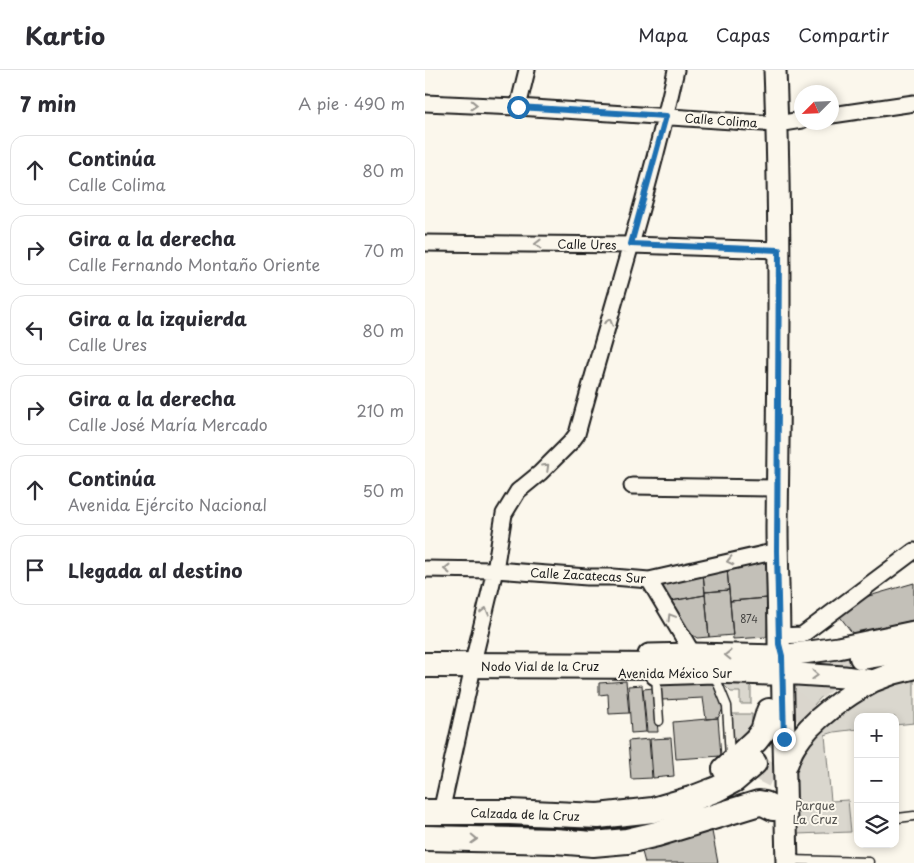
<!DOCTYPE html>
<html lang="es">
<head>
<meta charset="utf-8">
<style>
	:root { --surface:#fff; --page:#f2f2f3; --text:#2b2b33; --muted:#7c7c81; --line:#e1e1e2 }
	body { margin:0; font-family:"Playpen Sans",sans-serif; background:var(--page); color:var(--text) }
	.controls { position:absolute; right:15px; bottom:15px; display:grid; overflow:hidden; border-radius:10px; box-shadow:0 2px 8px #0003 }
	.controls button { width:45px; height:45px; display:grid; place-items:center; padding:0; border:0; border-bottom:1px solid var(--line); background:var(--surface); color:var(--text); font:25px sans-serif }
	.compass { position:absolute; left:369px; top:15px; width:45px; height:45px; border-radius:50%; background:var(--surface); box-shadow:0 2px 8px #0003; rotate:246deg }
	.stop { position:absolute; width:15px; height:15px; margin:-11px; border:4px solid #1f6fb2; border-radius:50%; background:#fff }
	.stop.end { background:#1f6fb2; border-color:#fff; box-shadow:0 1px 5px #0008 }
	.list { margin:0; padding:0; list-style:none }
	h2 { display:flex; justify-content:space-between; align-items:center; height:65px; margin:0; padding:0 20px; font-size:21px }
	h2 small { font-size:16px; font-weight:400; color:var(--muted) }
	.list li { display:grid; grid-template-columns:32px 1fr auto; gap:15px; align-items:center; box-sizing:border-box; height:70px; margin:0 10px 10px; padding:0 10px; border:1px solid var(--line); border-radius:15px }
	.list b { display:block; font-size:19px; white-space:nowrap }
	.list p { margin:0; font-size:16px; white-space:nowrap; color:var(--muted) }
	.list em { font-size:16px; font-style:normal; color:var(--muted) }
	.icon { flex:none; width:28px; height:28px; fill:none; stroke:currentColor; stroke-width:2; stroke-linecap:round; stroke-linejoin:round }
	.map { position:relative; flex:none; width:489px; height:793px; overflow:hidden }
	header { display:flex; align-items:center; gap:30px; box-sizing:border-box; height:70px; padding:0 25px; background:var(--surface); border-bottom:1px solid var(--line) }
	header strong { font-size:24px }
	nav { display:flex; gap:28px; margin-inline-start:auto; font-size:18px }
	main { display:flex }
	aside { flex:1; background:var(--surface) }
	.map>svg:first-child { display:block }
</style>
</head>
<body>
<header>
<strong>Kartio</strong>
<nav><a>Mapa</a><a>Capas</a><a>Compartir</a></nav>
</header>
<main>
<aside>
<h2>7 min<small>A pie · 490 m</small></h2>
<ul class="list">
<li><svg class="icon" aria-label="ahead" viewBox="0 0 24 24"><path d="M12 20V5M6 11l6-6 6 6"/></svg><div><b>Continúa</b><p>Calle Colima</p></div><em>80 m</em></li>
<li><svg class="icon" aria-label="right" viewBox="0 0 24 24"><path d="M7 20v-9h11M14 6l5 5-5 5"/></svg><div><b>Gira a la derecha</b><p>Calle Fernando Montaño Oriente</p></div><em>70 m</em></li>
<li><svg class="icon" aria-label="left" viewBox="0 0 24 24"><path d="M17 20v-9H6M10 6l-5 5 5 5"/></svg><div><b>Gira a la izquierda</b><p>Calle Ures</p></div><em>80 m</em></li>
<li><svg class="icon" aria-label="right" viewBox="0 0 24 24"><path d="M7 20v-9h11M14 6l5 5-5 5"/></svg><div><b>Gira a la derecha</b><p>Calle José María Mercado</p></div><em>210 m</em></li>
<li><svg class="icon" aria-label="ahead" viewBox="0 0 24 24"><path d="M12 20V5M6 11l6-6 6 6"/></svg><div><b>Continúa</b><p>Avenida Ejército Nacional</p></div><em>50 m</em></li>
<li><svg class="icon" aria-label="arrive" viewBox="0 0 24 24"><path d="M6 21V4h12l-3 4 3 4H6"/></svg><div><b>Llegada al destino</b></div></li>
</ul>
</aside>
<div class="map">
<svg width="489" height="793" viewBox="0 0 489 793">
	<rect width="100%" height="100%" fill="#fbf7ec"/>
	<filter id="ink" filterUnits="userSpaceOnUse"><feTurbulence type="fractalNoise" baseFrequency=".02" numOctaves="2"/><feDisplacementMap in="SourceGraphic" scale="10" xChannelSelector="R" yChannelSelector="G"/><feConvolveMatrix kernelMatrix="1 2 1 2 8 2 1 2 1" color-interpolation-filters="sRGB"/></filter>
	<g filter="url(#ink)">
		<path fill="#dad7ce" stroke="#7b7a75" d="M436,577l3,18 7,4h-35l-44,-7z
			M489,601v52l-19,2v-8h-37v12l-24,3 -9,3 6,66 17,-1 3,32 -54,2 -5,-62 32,-64z
			M304,610h14l8,7v17h-11v-12h-9l-7,-7z
			M374,611l37,5c-15,8 -24,22 -35,34h-3l-2,-2c-2,-16 -6,-22 3,-37z
			M307,644h20v10l-16,18h-2l-2,-3z"/>
		<path fill="#c3c0b8" stroke="#1c1c1c" d="M342,491l1,37 -38,3 -3,-32z
			M302,499l2,21 -24,2 -2,-19z
			M278,503l2,22 -34,6 -11,-19z
			M489,513v37l-61,14 -15,-20 24,-16z
			M304,520l4,45 -24,2 -4,-45z
			M280,525l4,42 -12,1 -7,-5 -19,-32z
			M343,528l-1,39 -34,2 -3,-38z
			M201,611l3,32 -20,1 -1,-20 -9,1v-12z
			M287,612l12,25 -6,11 -12,1 -3,-21 -41,2 -1,-16z
			M217,615l4,47 -15,1 -3,-47z
			M229,618l4,44h-11l-4,-43z
			M293,648l3,38 -45,3 -3,-37z
			M246,668l3,38 -21,2 -3,-39z
			M224,669l3,39 -21,1 -3,-38z
			M286,756l7,37h-73l-4,-15z"/>
		<g fill="none" stroke-linecap="round" stroke-linejoin="round">
			<path stroke="#dad6cd" stroke-width="24" stroke-dasharray="24 12" stroke-linecap="butt" d="M363,593l68,-5
				M333,711c20,-39 43,-95 87,-112"/>
			<defs>
				<path id="service" d="M289,604l13,32 3,51
					M231,606l3,45
					M473,748l16,-2
					M364,790l80,2"/>
				<path id="minor" d="M0,33l93,4 259,17 25,-4
					M93,37l9,-37
					M407,45l82,-12
					M0,173l207,2 147,5
					M207,416l146,2
					M0,499l70,1 92,7h26l36,3 128,-29
					M224,510l44,74
					M354,566l23,-1 112,-84
					M49,588l21,-88 9,-56 14,-23 22,-18 31,-31 6,-8c33,-122 72,-241 99,-364
					M16,742l31,-140"/>
				<path id="secondary" d="M350,0c6,152 4,304 2,456 0,39 2,78 2,118l3,12 1,45 4,162
					M224,585l44,-1 89,2 56,-8 76,-16
					M231,604l57,-2 55,2 14,-1 62,4 29,4 21,-8 20,-5
					M362,694c2,-6 4,-12 8,-18 16,-26 52,-51 78,-65"/>
				<path id="primary" d="M437,587l37,-6 15,-4
					M0,595l251,1
					M300,699l31,-29 7,-9 6,-20
					M0,742h85l88,4 55,-6 38,-11 26,-10 17,-9 20,-17
					M0,768l130,3 38,3 34,-3 30,-7 102,-31 6,1 8,4"/>
			</defs>
			<use href="#service" stroke="#1c1c1c" stroke-width="11"/>
			<use href="#minor" stroke="#1c1c1c" stroke-width="19"/>
			<use href="#secondary" stroke="#1c1c1c" stroke-width="25"/>
			<use href="#primary" stroke="#1c1c1c" stroke-width="28"/>
			<use href="#service" stroke="#fbf7ec" stroke-width="8"/>
			<use href="#minor" stroke="#fbf7ec" stroke-width="15"/>
			<use href="#secondary" stroke="#fbf7ec" stroke-width="21"/>
			<use href="#primary" stroke="#fbf7ec" stroke-width="24"/>
		</g>
		<defs><path id="oneway-chevron" d="M-2-3.5L2.5 0L-2 3.5" fill="none" stroke-width="1.6" stroke-linecap="round" stroke-linejoin="round" transform="scale(1.25)"/></defs>
		<g stroke="#97948e">
			<use href="#oneway-chevron" transform="translate(49 35) rotate(2)"/>
			<use href="#oneway-chevron" transform="translate(113 174) rotate(-179)"/>
			<use href="#oneway-chevron" transform="translate(184 252) rotate(-74)"/>
			<use href="#oneway-chevron" transform="translate(121 397) rotate(-44)"/>
			<use href="#oneway-chevron" transform="translate(305 491) rotate(167)"/>
			<use href="#oneway-chevron" transform="translate(22 499) rotate(-180)"/>
			<use href="#oneway-chevron" transform="translate(60 541) rotate(-76)"/>
			<use href="#oneway-chevron" transform="translate(246 547) rotate(-121)"/>
			<use href="#oneway-chevron" transform="translate(303 585) rotate(-179)"/>
			<use href="#oneway-chevron" transform="translate(390 605) rotate(3)"/>
			<use href="#oneway-chevron" transform="translate(49 769) rotate(2)"/>
		</g>
	</g>
	<g fill="none" stroke-linecap="round" stroke-linejoin="round" filter="url(#ink)">
		<path stroke="#1f6fb2" stroke-width="6" d="M93,37l148,9 -35,128 148,6 -2,301 2,93 3,12 2,83"/>
	</g>
	<g text-anchor="middle" dominant-baseline="central" stroke-width="4" stroke-linejoin="round" paint-order="stroke">
		<g font-size="10" fill="#464543">
			<text x="324" y="548">874</text>
		</g>
		<g font-size="12" fill="#1c1c1c" stroke="#fbf7ec">
			<text transform="translate(296 50) rotate(4)">Calle Colima</text>
			<text transform="translate(162 174) rotate(1)">Calle Ures</text>
			<text transform="translate(163 505) rotate(3)">Calle Zacatecas Sur</text>
			<text x="115" y="596">Nodo Vial de la Cruz</text>
			<text x="250" y="603">Avenida México Sur</text>
			<text transform="translate(100 744) rotate(2)">Calzada de la Cruz</text>
		</g>
		<g font-size="12" fill="#555451" stroke="#fbf7ec">
			<text x="390" y="735">Parque<tspan x="390" dy="14">La Cruz</tspan></text>
		</g>
	</g>
</svg>
<div class="controls">
<button>+</button>
<button>−</button>
<button><svg class="icon" aria-label="layers" viewBox="0 0 24 24"><path d="M12 4l9 5-9 5-9-5zM3 14l9 5 9-5"/></svg></button>
</div>
<svg class="compass" viewBox="-18 -18 36 36"><path d="M0-13l5 13h-10z" fill="#e53935"/><path d="M0 13l5-13h-10z" fill="#7c7c81"/></svg>
<div class="stop" style="left:93px;top:37px"></div>
<div class="stop end" style="left:359px;top:669px"></div>
</div>
</main>
</body>
</html>
